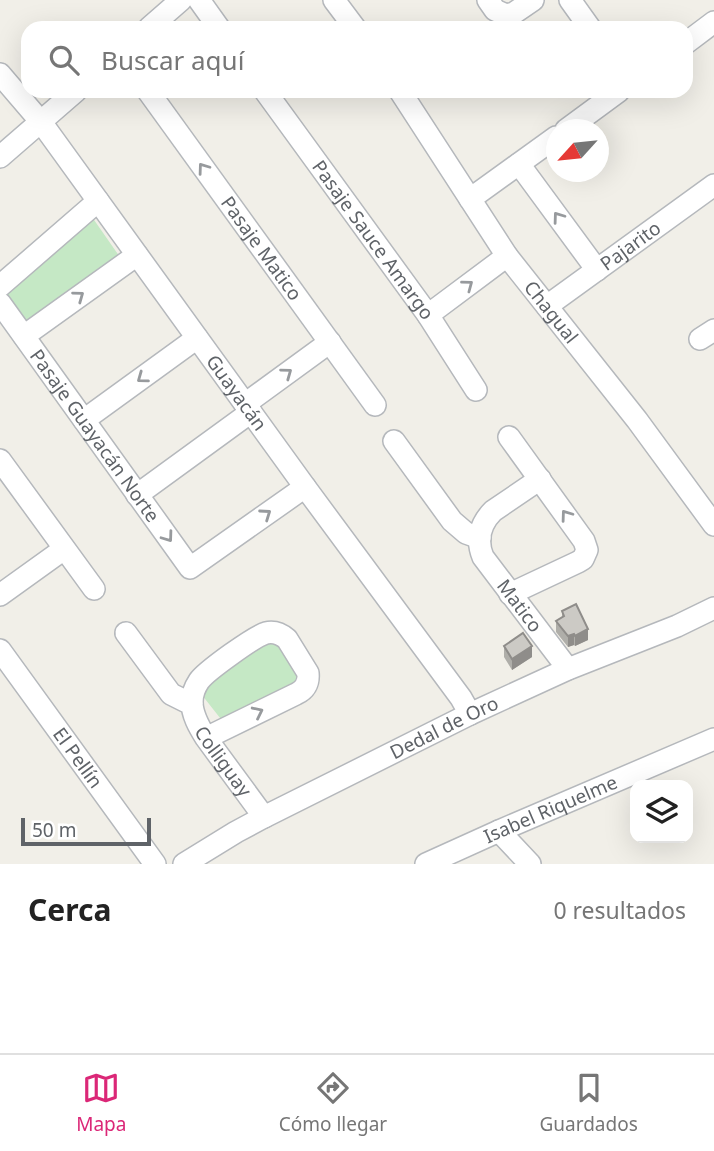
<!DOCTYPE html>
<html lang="es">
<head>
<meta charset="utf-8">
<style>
	:root { --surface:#fff; --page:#f2f2f2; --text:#222; --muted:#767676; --line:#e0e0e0; --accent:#db2777 }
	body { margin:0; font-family:"Noto Sans",sans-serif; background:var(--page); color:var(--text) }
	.controls { position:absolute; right:21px; bottom:21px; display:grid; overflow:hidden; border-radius:14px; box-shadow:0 7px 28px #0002 }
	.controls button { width:63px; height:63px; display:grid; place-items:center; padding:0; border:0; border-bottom:2px solid var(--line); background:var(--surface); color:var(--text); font:35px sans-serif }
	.compass { position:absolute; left:546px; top:119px; width:63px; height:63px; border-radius:50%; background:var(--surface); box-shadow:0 7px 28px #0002; rotate:243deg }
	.scale { position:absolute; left:21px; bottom:18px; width:130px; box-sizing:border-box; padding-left:7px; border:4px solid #5f6368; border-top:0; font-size:19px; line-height:24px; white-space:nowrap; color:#5f6368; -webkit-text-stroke:5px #fff; paint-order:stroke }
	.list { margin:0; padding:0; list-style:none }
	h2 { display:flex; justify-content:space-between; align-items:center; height:91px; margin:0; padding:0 28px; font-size:30px }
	h2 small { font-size:23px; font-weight:400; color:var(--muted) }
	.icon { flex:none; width:38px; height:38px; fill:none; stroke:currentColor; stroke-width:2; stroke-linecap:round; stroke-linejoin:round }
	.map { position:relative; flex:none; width:714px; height:864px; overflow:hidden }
	.search { position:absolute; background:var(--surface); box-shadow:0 7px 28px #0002; left:21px; right:21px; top:21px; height:77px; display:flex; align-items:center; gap:18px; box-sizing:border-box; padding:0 24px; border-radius:21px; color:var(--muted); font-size:26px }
	.sheet { height:189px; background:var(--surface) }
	nav { display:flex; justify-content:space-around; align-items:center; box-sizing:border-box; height:98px; border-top:2px solid var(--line); background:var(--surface); font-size:19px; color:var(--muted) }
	nav a { display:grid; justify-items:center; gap:4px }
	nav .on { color:var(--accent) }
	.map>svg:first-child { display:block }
</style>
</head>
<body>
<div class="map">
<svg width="714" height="864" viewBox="0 0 714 864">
	<rect width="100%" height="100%" fill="#f1efe8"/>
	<path fill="#c5e8c5" d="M92,217l30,43 -95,67 -25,-34z
		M273,638l29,44 -78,41 -26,-33z"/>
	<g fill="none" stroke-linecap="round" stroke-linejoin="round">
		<defs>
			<g id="minor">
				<path d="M199,0l20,28"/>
				<path d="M334,0l21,28"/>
				<path d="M488,0l7,10 11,5"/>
				<path d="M570,0l20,28"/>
				<path d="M506,15l8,-2 19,-13"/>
				<path d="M149,28l32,-28"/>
				<path d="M686,43l28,-21"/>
				<path id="s1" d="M0,74l41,48 264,365 156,211 9,16"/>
				<path id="s2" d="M148,91l227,314"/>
				<path id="s3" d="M265,91l163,224 48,75"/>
				<path id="s4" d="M400,91l107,165 130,164 77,105"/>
				<path d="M566,130l53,-39"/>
				<path d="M0,157l76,-66"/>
				<path d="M519,164l78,106"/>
				<path d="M470,199l86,-62"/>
				<path d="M0,286l98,-85"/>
				<path id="s5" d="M0,303l190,265 115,-81"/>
				<path id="s6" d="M547,306l167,-121"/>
				<path d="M428,315l79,-59"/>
				<path d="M24,336l113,-81"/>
				<path d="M700,339l14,-9"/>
				<path d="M245,404l85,-62"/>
				<path d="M84,420l113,-82"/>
				<path d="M509,437l75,104 3,9 -4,9 -5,3 -68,32"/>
				<path d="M394,441l58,80 14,12 14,5"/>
				<path d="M0,460l94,129"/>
				<path id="s7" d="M540,479l-47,32c-13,13 -17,29 -10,46l85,112"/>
				<path d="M137,495l114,-83"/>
				<path d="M0,595l64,-46"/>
				<path d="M126,633l45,61 14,7 7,1"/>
				<path id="s8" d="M0,650l155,214"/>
				<path id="s9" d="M206,738l90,-44c9,-4 13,-11 12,-21l-21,-34c-6,-5 -13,-8 -21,-6 -11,3 -60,38 -67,48 -4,6 -7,14 -7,21 0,13 7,25 14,36l58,79"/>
				<path d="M499,831l31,33"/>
				<path id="s10" d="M184,864l52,-32 28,-15 206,-103 98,-45 109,-43 37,-18"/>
				<path id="s11" d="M426,864l73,-33 215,-92"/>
			</g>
		</defs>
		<use href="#minor" stroke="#b5b8bc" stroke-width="24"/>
		<use href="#minor" stroke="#fff" stroke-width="21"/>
	</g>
	<path fill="#afaea9" d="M562,611l26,29 -13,6 -1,-1 -6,2 -12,-15v-11l6,-4z
		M504,646l28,11 -20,13 -8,-13z"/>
	<path fill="#8f8d8a" d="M588,629v11l-13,6v-10z
		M574,634v11l-6,2v-11z
		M532,646v11l-20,13v-11z"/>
	<path fill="#cccac5" stroke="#8f8d8a" stroke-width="2" d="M576,604l12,25 -13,7 -1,-2 -6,2 -12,-15 8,-5 -2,-5z
		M523,633l9,13 -20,13 -8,-13z"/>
	<defs><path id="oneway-chevron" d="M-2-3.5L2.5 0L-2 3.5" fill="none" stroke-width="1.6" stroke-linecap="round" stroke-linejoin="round" transform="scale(1.75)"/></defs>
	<g stroke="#979a9d">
		<use href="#oneway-chevron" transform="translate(203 168) rotate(-126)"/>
		<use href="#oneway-chevron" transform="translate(558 217) rotate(-126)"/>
		<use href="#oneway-chevron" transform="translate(468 285) rotate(-37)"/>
		<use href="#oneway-chevron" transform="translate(79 296) rotate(-36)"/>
		<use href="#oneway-chevron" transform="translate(287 373) rotate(-36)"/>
		<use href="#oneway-chevron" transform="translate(142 378) rotate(144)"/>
		<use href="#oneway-chevron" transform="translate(266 514) rotate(-35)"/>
		<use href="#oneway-chevron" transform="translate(566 515) rotate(-126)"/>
		<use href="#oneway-chevron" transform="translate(168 537) rotate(54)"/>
		<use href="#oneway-chevron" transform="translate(258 712) rotate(-26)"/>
	</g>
	<g text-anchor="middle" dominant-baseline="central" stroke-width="6" stroke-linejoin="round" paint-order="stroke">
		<g font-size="19" fill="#5f6368" stroke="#fff">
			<text stroke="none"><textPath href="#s3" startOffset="184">Pasaje Sauce Amargo</textPath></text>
			<text stroke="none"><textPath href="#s6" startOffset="103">Pajarito</textPath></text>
			<text stroke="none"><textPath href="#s2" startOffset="194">Pasaje Matico</textPath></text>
			<text stroke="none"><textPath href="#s4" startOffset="268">Chagual</textPath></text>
			<text stroke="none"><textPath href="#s1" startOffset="397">Guayacán</textPath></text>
			<text stroke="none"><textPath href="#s5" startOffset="163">Pasaje Guayacán Norte</textPath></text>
			<text stroke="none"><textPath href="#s7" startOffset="168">Matico</textPath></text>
			<text stroke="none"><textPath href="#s10" startOffset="294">Dedal de Oro</textPath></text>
			<text stroke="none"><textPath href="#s8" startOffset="133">El Pellín</textPath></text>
			<text stroke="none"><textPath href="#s9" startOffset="362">Colliguay</textPath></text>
			<text stroke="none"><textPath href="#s11" startOffset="136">Isabel Riquelme</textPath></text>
		</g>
	</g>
</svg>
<div class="controls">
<button><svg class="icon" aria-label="layers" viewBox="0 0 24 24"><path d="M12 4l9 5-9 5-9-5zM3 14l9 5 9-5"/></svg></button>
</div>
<svg class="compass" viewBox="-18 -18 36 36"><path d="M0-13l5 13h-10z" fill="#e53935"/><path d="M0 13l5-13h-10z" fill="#767676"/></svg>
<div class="scale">50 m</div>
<div class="search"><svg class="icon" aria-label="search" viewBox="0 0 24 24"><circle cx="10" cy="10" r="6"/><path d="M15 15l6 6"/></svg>Buscar aquí</div>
</div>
<section class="sheet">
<h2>Cerca<small>0 resultados</small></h2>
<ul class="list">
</ul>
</section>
<nav>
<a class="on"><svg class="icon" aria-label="map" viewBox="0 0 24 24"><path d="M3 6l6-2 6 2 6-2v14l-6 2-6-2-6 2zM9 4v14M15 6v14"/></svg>Mapa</a>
<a><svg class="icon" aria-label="directions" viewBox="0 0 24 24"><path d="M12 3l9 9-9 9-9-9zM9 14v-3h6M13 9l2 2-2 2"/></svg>Cómo llegar</a>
<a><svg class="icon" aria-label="saved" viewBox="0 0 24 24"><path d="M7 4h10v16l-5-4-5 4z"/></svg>Guardados</a>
</nav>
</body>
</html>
